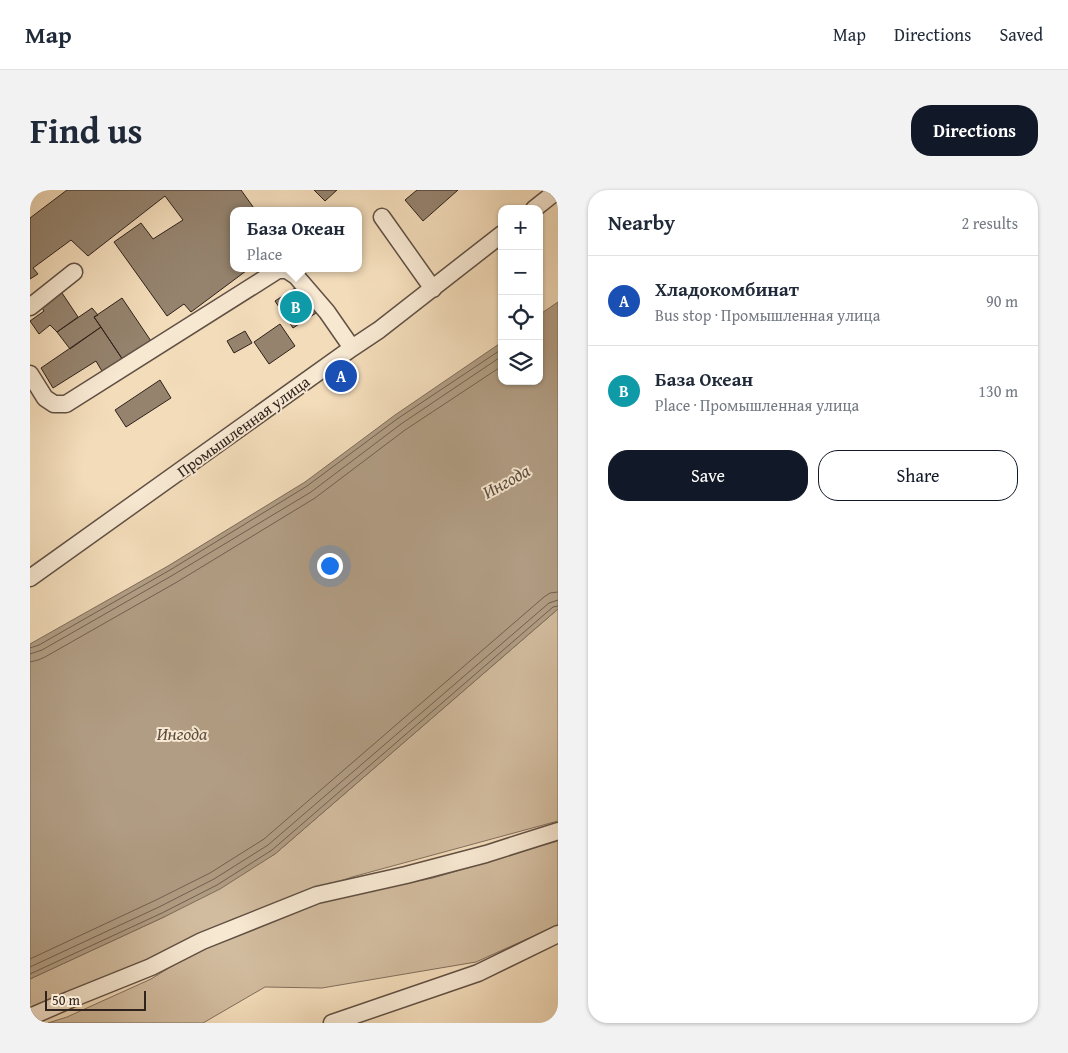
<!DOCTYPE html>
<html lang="en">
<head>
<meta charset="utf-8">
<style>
	:root { --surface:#fff; --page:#f2f2f3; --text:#1f2937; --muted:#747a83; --line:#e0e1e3; --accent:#111827 }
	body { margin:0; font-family:"Gentium Book Plus",serif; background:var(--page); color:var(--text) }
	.controls { position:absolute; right:15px; top:15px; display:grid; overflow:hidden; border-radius:10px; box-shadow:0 1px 4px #0004 }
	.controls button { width:45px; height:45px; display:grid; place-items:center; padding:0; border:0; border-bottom:1px solid var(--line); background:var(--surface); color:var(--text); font:25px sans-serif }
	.scale { position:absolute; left:15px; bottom:12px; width:101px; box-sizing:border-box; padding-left:5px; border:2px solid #30221c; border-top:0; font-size:14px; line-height:18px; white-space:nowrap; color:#30221c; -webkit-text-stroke:4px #f7e8d2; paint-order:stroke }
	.you { position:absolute; left:299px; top:375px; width:18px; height:18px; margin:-12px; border:4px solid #fff; border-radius:50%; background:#1a73e8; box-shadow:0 0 0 8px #1a73e833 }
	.badge { display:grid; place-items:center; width:32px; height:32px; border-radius:50%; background:var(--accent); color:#fff; font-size:16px; font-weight:700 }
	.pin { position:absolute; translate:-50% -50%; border:2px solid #fff; box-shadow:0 1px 5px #0006 }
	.popup { position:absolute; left:200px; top:17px; width:132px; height:65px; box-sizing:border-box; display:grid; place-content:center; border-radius:10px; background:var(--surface); filter:drop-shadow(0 1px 4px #0005); font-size:16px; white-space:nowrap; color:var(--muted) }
	.popup b { font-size:19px; color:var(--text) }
	.popup::after { content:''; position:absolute; left:50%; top:100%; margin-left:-10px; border:10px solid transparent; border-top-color:var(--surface) }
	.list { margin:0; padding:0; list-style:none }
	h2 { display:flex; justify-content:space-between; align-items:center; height:65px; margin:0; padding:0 20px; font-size:21px }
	h2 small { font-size:16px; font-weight:400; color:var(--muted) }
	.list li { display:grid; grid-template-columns:32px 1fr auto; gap:15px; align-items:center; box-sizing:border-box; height:90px; padding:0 20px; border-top:1px solid var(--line) }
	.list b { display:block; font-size:19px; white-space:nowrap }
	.list p { margin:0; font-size:16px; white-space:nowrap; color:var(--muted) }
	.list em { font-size:16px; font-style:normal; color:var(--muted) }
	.actions { display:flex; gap:10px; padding:15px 20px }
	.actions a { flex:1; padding:11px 0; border:1px solid var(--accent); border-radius:20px; text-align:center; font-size:18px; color:var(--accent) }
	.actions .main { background:var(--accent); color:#fff }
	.icon { flex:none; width:28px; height:28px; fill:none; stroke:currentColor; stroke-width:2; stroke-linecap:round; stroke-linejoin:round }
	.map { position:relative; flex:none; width:528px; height:833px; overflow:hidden; border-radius:20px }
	header { display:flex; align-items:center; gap:30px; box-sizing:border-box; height:70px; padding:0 25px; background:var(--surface); border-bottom:1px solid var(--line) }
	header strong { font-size:24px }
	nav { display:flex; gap:28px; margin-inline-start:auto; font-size:18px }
	.intro { display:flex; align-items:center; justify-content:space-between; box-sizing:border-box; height:120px; padding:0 30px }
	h1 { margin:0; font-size:35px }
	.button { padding:12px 22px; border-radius:20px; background:var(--accent); color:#fff; font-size:18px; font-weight:700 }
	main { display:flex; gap:30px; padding:0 30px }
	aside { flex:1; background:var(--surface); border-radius:20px; box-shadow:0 1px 4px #0004 }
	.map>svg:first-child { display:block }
</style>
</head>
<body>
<header>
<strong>Map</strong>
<nav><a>Map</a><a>Directions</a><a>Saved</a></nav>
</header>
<div class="intro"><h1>Find us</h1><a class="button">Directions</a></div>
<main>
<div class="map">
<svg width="528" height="833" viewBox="0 0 528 833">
	<rect width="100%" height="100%" fill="#f3dcba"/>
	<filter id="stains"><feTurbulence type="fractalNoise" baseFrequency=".004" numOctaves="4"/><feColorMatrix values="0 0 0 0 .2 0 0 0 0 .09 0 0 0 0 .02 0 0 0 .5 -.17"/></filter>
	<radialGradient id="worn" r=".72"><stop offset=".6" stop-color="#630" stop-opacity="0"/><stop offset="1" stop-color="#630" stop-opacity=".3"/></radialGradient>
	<path fill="#d2bc9f" stroke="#816f5e" d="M528,419v212l-206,56 -119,42 -98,46 -105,42v-28l134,-62 111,-63z
		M528,651v84l-82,37 -154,26 -57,-1 -62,36h-155l19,-6 84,-38 63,-39 100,-38 119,-24z"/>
	<path fill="#b19d84" stroke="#7d6c5a" d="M528,112v307l-283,245 -55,35 -56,28 -134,62v-335l138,-78 137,-84 90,-67 107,-73v39h37v-66z"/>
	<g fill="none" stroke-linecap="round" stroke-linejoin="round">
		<path stroke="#706050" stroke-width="1" d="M0,458l9,-3 131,-75 137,-84 90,-67 105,-70
			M0,464l12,-4 131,-75 138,-83 90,-68 101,-68
			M0,472l8,-2 7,-3 132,-75 138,-84 90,-68 97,-64
			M0,769l126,-59 54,-27 54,-34 280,-242 6,-4 8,-1
			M0,777l129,-60 55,-28 54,-34 281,-242 9,-3
			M0,784l132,-61 55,-28 55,-35 281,-243 5,-1"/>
	</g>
	<path fill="#95836e" stroke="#30221c" d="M37,0h174l15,21h-22v57h16l-59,44 -7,-8 -17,12 -53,-74 27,-19 12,16 30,-19 -18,-24 -77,60 -17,-16 -38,28 5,6 -8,5v-61z
		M284,0h23l-12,11z
		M387,0h41l-35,31 -18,-21z
		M268,96l18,27 -23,15 -18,-27z
		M32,103l16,24 -21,15 -7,-7 -11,9 -9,-13 14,-10 -3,-5z
		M92,108l29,43 -28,19 -29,-43z
		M62,118l6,7 -4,2 7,10 -31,22 -13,-17z
		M250,134l15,22 -26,18 -15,-22z
		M71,137l22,33 -20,13 -7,-12 -43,27 -12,-20z
		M215,141l7,12 -18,10 -7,-12z
		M130,190l11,18 -45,29 -11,-17z"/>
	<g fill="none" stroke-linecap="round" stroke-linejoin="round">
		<defs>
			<path id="minor" d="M504,19l24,-19
				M352,27l51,72
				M0,117l44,-35
				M0,184l15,24 9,6h12l212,-134h9l9,6 31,36 25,36
				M0,388l322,-230 27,-18 123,-96
				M0,827l39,-17 82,-33 51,-26 115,-46 89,-20 80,-21 72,-23
				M302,833l146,-50 80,-39"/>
		</defs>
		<use href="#minor" stroke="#615044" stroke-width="19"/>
		<use href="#minor" stroke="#f7e8d2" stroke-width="16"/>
	</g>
	<g text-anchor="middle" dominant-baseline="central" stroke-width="4" stroke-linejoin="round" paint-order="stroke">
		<g font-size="16" fill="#30221c" stroke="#f7e8d2">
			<text transform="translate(213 236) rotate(-36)">Промышленная улица</text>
		</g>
		<g font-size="18" font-style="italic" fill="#5d4d40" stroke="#f7e8d2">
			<text transform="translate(476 291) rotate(-29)">Ингода</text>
			<text x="152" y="543">Ингода</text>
		</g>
	</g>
	<rect width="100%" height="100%" filter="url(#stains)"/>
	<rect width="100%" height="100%" fill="url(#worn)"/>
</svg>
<div class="controls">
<button>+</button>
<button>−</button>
<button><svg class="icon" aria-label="locate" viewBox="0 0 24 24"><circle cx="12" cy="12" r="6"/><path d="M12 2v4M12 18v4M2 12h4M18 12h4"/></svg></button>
<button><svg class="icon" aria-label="layers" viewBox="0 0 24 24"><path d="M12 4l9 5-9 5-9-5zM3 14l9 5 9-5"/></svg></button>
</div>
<div class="scale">50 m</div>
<div class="you"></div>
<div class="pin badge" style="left:311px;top:186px;background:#1a4fb4">A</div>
<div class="pin badge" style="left:266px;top:117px;background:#0f9aa8">B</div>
<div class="popup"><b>База Океан</b>Place</div>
</div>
<aside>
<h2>Nearby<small>2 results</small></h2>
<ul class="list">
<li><span class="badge" style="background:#1a4fb4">A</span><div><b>Хладокомбинат</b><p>Bus stop · Промышленная улица</p></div><em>90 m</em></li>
<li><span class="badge" style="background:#0f9aa8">B</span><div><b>База Океан</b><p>Place · Промышленная улица</p></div><em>130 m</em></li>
</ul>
<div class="actions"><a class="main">Save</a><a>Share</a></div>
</aside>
</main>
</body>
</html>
